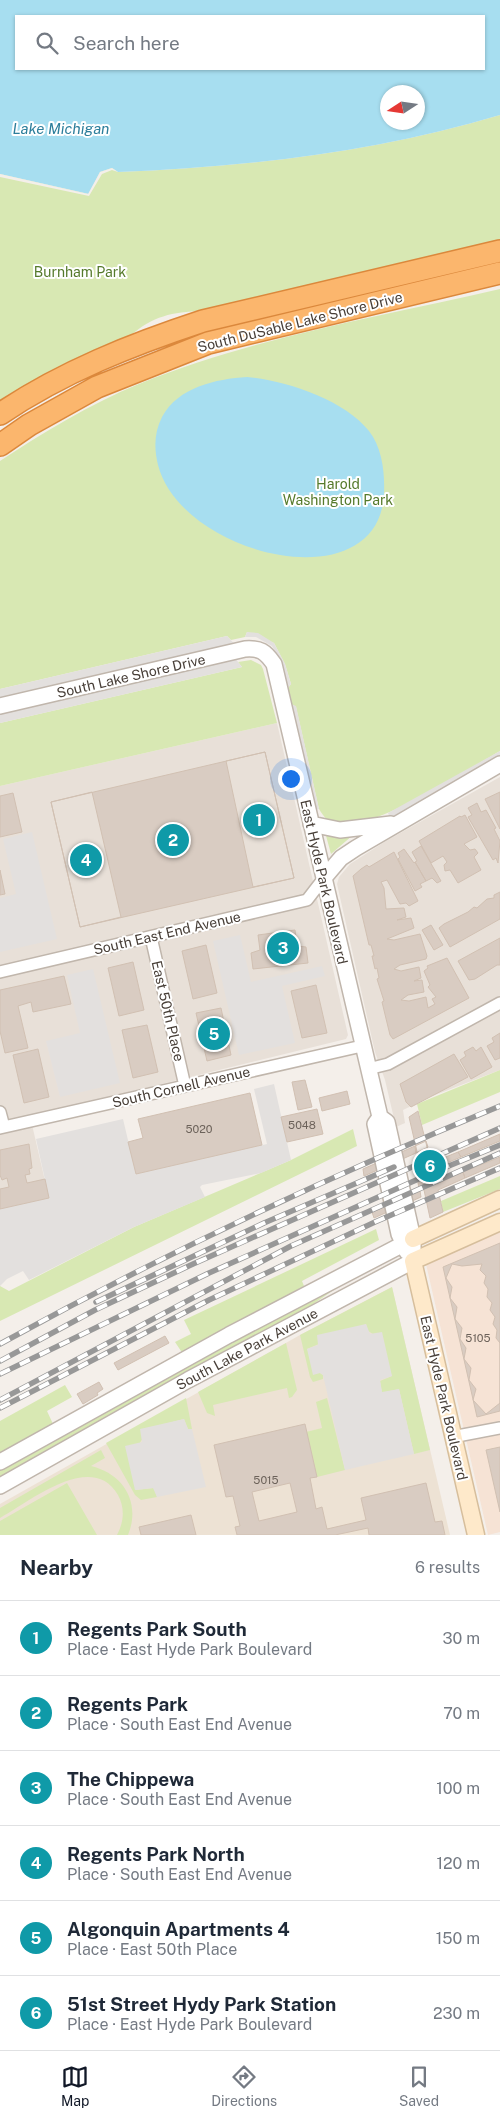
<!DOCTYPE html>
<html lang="en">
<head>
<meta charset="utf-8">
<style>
	:root { --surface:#fff; --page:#f2f2f3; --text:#1f2937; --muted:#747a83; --line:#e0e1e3; --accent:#111827 }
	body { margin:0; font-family:"Public Sans",sans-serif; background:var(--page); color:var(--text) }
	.compass { position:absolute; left:380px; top:85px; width:45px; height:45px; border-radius:50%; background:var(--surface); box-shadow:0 1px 4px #0004; rotate:258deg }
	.you { position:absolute; left:290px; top:778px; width:18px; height:18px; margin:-12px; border:4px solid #fff; border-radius:50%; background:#1a73e8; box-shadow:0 0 0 8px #1a73e833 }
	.badge { display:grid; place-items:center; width:32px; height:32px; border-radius:50%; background:var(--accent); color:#fff; font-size:16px; font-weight:700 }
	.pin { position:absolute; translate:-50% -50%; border:2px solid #fff; box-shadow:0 1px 5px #0006 }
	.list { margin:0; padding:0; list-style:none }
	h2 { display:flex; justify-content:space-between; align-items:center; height:65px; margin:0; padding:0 20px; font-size:21px }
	h2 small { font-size:16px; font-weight:400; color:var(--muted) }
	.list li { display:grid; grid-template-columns:32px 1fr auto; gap:15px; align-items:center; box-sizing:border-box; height:75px; padding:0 20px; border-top:1px solid var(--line) }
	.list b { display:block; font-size:19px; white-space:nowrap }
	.list p { margin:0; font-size:16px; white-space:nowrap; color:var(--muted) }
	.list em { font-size:16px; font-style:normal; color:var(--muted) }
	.icon { flex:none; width:28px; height:28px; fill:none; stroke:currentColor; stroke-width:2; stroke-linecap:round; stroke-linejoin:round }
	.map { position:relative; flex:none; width:500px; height:1535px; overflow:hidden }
	.search { position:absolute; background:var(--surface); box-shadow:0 1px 4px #0004; left:15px; right:15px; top:15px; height:55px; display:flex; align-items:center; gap:12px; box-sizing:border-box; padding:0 18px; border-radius:0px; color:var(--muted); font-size:19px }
	.sheet { height:515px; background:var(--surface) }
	nav { display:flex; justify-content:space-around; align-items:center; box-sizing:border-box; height:70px; border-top:1px solid var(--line); background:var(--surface); font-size:14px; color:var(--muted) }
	nav a { display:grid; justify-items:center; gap:2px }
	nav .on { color:var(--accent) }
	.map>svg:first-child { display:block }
</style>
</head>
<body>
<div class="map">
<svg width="500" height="1535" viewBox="0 0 500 1535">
	<rect width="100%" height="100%" fill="#f4efea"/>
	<path fill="#e8e0d8" d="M277,723l71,312 -2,4 -316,77 19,82 -49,11v-423z
		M500,777v293l-70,27 -27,13 2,13 -9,4 -11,-47 -10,-28 -38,-168 2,-7 11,-13 36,-23z"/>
	<path fill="#f6e3d5" d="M500,1232v300l-12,3 -62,-271z"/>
	<path fill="#ede2d4" d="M392,1287l58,248h-450v-31l300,-169z"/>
	<path fill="#d8e8b3" d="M500,115v126l-298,70c-30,1 -49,5 -72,25l-130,66v-228l88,20 12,-22 12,-4 6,4c128,-5 259,-20 382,-57z
		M500,289v462c-37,21 -121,77 -161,74 -10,-1 -15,-8 -20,-16l-23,-102 -5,-3 -3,-16 3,-4 -6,-20 -11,-21 -27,-11 -2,5 -14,3 -4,-4 -227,53v-228c44,-29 90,-57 139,-77 115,-47 240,-67 361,-95z
		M251,660l10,5 2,4 14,54 -277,63v-63l242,-56 -4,-5z
		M325,832l28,3 -22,19z
		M500,1070v22l-78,33 -5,-21z
		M353,1129l4,17 -357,175v-35l9,5 125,-64 157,-67z
		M500,1176v13l-57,23 -2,-11z
		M376,1229l3,11 -77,41 2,5 -121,68 -8,-12 16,-8 -7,-14z
		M348,1280l-39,27 -309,172v-10l205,-114z
		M392,1287l38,163 -16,4 -15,-65 -17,4 -2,-12 12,-5 -19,-42 -5,-3 -2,-7 -59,25 13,24 3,2v4l-10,3 -3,-5 -10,-42z
		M286,1343l11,47 -5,7 -3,1 -2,-10 -74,17 2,11 -8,-3 -9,-21z
		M65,1385l7,12 -25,14 6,13 -53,31v-34z
		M186,1398l6,31h-4l-4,-10 -43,11 2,8 -4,6 -3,46 18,-2 3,9 -16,3 -6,-5 -29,-52z
		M327,1398l18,72 -28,7 -11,-45 16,-4 -6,-26z
		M101,1450l4,8 -14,8c33,8 50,37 37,69h-11c7,-13 8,-27 1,-40 -26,-45 -89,7 -118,23v-10z
		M67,1483l30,52h-97v-14z"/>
	<path fill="#e3e0de" d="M247,632l11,1 16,10 11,21 6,20 -3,4 -6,-24 -10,-18 -16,-9h-11z
		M227,636l13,14 -9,3 11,14 -242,56v-34z
		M291,704l5,2 23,103 -4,1z
		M500,751v6l-110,61 -2,-5z
		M32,832l25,107 -57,13v-54l16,-4 -13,-55z
		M240,935l11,47 71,-16 3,10 -43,10 13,57 -56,12 -26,-114z
		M93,969l27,114 -60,14 -14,-56 34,-8 -13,-58z
		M274,1084l17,76 -30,13 -59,12 -2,2 5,10 -71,30 -105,53 -6,-9 -16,8 -7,7v-77l49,-11 -13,-59 87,-20 13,55 131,-30 -13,-55z
		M366,1324l4,10 12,-2 10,44 -12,4 2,12 17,-3 15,65 -69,16 -22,-95 -3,-2 -7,2 -6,-26 11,-4 -1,-10z
		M184,1419l4,10h4l14,58 -49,10 -4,-9 -18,2 -10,-44 17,-4 -2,-13z"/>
	<path fill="#a7def0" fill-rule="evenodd" d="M0,0h500v115c-123,37 -254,52 -382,57l-6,-4 -12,4 -11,22 -89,-20zM16,16h468v53h-468zM388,92h30v30h-30z
		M247,377c38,3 98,23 122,54 13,16 16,42 15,62 -4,110 -202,64 -226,-28 -4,-17 -4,-32 4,-48 16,-30 54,-38 85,-40z"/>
	<path fill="#f4efea" d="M112,168l6,4 -6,-2 -10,4 -13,22 -89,-19v-3l88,20 12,-22z"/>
	<path fill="#d9ccc2" stroke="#d1c0b2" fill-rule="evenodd" d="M265,752l29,126 -214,49 -29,-125z
		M265,752l29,126 -41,9 -27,-126z
		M92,792l29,125 -41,10 -29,-125z
		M500,792v37l-15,-30z
		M13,793l9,39 -22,5v-41z
		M477,803l4,9 5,-2 10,18 -2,1 6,12 -2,22 -2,-5 -3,2 -25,-43 4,-2 -4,-7z
		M465,815l12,22 -13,7 6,6 5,-1 3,4 -4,4 7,13 -23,13 -8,-13 -5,1 -1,-6 3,-3 -4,-6 -12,7 -12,-22 41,-25 1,1z
		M421,846l20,35 -4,2 -5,-5 -6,3 -11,-19 2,-1 -5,-9z
		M404,849l10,14 1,-1 11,19 -6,3 2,3 -7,4 -17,-32 2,-2 -2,-4z
		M394,852l24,49 -9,5 -3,-3 -6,1 -13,-24 -6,2 3,6 2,21 18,-1 2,9 -9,3 14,-2 3,10 -27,11 7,1 26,-6 7,22 -1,3 -26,6 -6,4 7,2 18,-4 2,11 -7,3 8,-1 2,12 -16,3 -7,5 8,1 17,-4 2,11 7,-4 -3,-5 4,-2 -8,-10 2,-2 -6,-14 4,-3 -1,-2 20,-8 22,40 -76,41 -3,-4 -8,-33 2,-1 -7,-22 2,-1 -2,-10 -2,1 -3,-13h2l-3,-11h-2l-16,-69 8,-7 6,-4 2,2z
		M0,870l5,24 -5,1z
		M500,892v27l-50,28 -11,-19 5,-4 24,-12 6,-5 3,1 10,-9 7,-1v-3z
		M431,925l12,20 -9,5 -12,-20z
		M295,930l2,16 9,1 2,16 -55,6 -2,-16 9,-3 -2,-15z
		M500,938v27h-3l-22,14 -6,1 -11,-19z
		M206,945l11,48 -24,6 -11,-48z
		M133,962l11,48 -25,6 -11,-48z
		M64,976l7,28 -38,8 -2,-10 -13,4 10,42 -23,5 -5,-22v-41z
		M316,985l11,48 -25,5 -11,-47z
		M221,1008l10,47 -24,6 -11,-48z
		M147,1025l11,47 -25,6 -11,-48z
		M500,1033v25l-5,2 -8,-14 7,-4 -2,-4z
		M473,1047l3,4 5,-4 11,20 -21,12 -11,-19 6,-4 -2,-4z
		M38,1049l11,48 -25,6 -11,-48z
		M454,1054l14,23 -57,30 -5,-5 -6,-18z
		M305,1080l7,27 -14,3 -6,-28z
		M347,1091l3,13 -28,7 -3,-13z
		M250,1093l12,52 -126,29 -8,-32 15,-4 -5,-19z
		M317,1109l6,25 -36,8 -6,-25z
		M418,1111l13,52 27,-11 3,5 -28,12 4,15 26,-12 2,6 -27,12 5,22 -13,6 -6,-28 -5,-2 -2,-11 5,-4 -13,-56z
		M500,1134v7l-39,16 -3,-5z
		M426,1141l2,6 -12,6 -1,-7z
		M29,1144l3,24 -3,1 1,5 -5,1 2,8 18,-4 4,19 -49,11v-20l9,-2 -2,-9 -5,2 -2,-5v-25z
		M415,1146l1,7 -52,23 -1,-7z
		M500,1157v6l-35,15 -2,-6z
		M420,1191l1,6 -47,21 -2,-6z
		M500,1243v168l-23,6 -34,-150z
		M452,1264l10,2 20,-2 -2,6 6,6 -2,7 4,6 -1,8 5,6 -2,7 5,7 -2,7 4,6 -1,8 4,5v60l-14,11 -13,-14 3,-11 -7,-9 2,-12 -7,-9 2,-11 -6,-9 2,-11 -7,-9 2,-12 -7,-9 2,-11 -6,-9z
		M165,1336l4,7 -51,27 -4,-7z
		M99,1382l4,7 -6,4 1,2 -15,9 -6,-10z
		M305,1424l12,53 -7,1 6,31 6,-2 5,22 39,-9 -5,-22 65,-15 9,39 7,-1 3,14h-76l-1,-7 -33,7h-98l-2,-8 5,-1 -7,-30 -7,1 -12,-52zM290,1483l7,29 -38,9 -7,-29z
		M500,1447v65l-14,-62z
		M191,1515l5,20h-55l-2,-8z"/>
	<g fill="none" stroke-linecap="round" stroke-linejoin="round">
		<defs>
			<path id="minor" d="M151,937l34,149
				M0,972l307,-72 17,-22
				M368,1069l20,-5 112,-61
				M0,1112l4,15
				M0,1128l362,-82
				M452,1437l48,-9"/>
			<path id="tertiary" d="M0,706l245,-57c15,-1 20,2 29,15l106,453 7,5 26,117v22
				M311,824l29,6 51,-6
				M324,878l17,-20 15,-10 144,-84
				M380,1117l-5,7 24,110 8,18
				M0,1462l229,-127 184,-96
				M0,1486l188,-106 225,-119"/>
			<path id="secondary" d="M413,1239l87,-40
				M476,1535l-63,-274 87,-39"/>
			<path id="motorway" d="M0,414c62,-42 133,-70 203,-93l297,-70
				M0,445l29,-20 68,-38 111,-44 292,-70"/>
		</defs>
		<use href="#minor" stroke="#c0b6ac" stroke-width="14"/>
		<use href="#tertiary" stroke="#c0b6ac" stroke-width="18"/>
		<use href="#secondary" stroke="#d6be9c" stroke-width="19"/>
		<use href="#motorway" stroke="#db883c" stroke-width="24"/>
		<use href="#minor" stroke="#fff" stroke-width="11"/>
		<use href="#tertiary" stroke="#fff" stroke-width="15"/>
		<use href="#secondary" stroke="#fee9ca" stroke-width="16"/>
		<use href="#motorway" stroke="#fbb66d" stroke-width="21"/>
		<defs>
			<path id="rail" d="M96,1302l168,-79 130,-56
				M0,1344c162,-89 329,-168 500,-238
				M0,1361l95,-51 98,-46 307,-136
				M0,1374l209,-101 225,-101 66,-27
				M0,1400l291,-154 209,-93
				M0,1408l209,-108 166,-78 125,-54"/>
		</defs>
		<use href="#rail" stroke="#989898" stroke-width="5.5"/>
		<use href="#rail" stroke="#fff" stroke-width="4" stroke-dasharray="11" stroke-linecap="butt"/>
	</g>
	<g text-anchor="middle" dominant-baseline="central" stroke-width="4" stroke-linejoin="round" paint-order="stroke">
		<g font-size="11" fill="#6c625a">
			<text x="302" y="1125">5048</text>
			<text x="199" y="1129">5020</text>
			<text x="478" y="1338">5105</text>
			<text x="266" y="1480">5015</text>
		</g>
		<g font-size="14" fill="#557a2b" stroke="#fff">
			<text x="80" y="272">Burnham Park</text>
			<text x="338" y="484">Harold<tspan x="338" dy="16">Washington Park</tspan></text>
		</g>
		<g font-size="14" fill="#483f38" stroke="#fff">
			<text transform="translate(300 322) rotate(-14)">South DuSable Lake Shore Drive</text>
			<text transform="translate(131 676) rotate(-13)">South Lake Shore Drive</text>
			<text transform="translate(324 882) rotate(77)">East Hyde Park Boulevard</text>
			<text transform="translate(167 933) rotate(-13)">South East End Avenue</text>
			<text transform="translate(168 1011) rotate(77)">East 50th Place</text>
			<text transform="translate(181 1087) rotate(-13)">South Cornell Avenue</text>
			<text transform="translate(247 1349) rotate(-28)">South Lake Park Avenue</text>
			<text transform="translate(444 1398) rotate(77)">East Hyde Park Boulevard</text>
		</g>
		<g font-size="15" font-style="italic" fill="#2c7e9b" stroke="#fff">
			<text x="61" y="128">Lake Michigan</text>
		</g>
	</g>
</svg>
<svg class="compass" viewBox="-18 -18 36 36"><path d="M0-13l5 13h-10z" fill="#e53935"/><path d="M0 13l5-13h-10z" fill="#747a83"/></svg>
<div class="you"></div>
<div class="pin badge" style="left:259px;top:820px;background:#0f9aa8">1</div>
<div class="pin badge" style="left:173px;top:840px;background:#0f9aa8">2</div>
<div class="pin badge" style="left:283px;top:948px;background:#0f9aa8">3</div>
<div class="pin badge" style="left:86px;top:860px;background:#0f9aa8">4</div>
<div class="pin badge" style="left:214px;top:1034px;background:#0f9aa8">5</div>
<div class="pin badge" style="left:430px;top:1166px;background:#0f9aa8">6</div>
<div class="search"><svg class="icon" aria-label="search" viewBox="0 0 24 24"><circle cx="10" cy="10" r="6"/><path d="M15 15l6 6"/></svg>Search here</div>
</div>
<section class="sheet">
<h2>Nearby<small>6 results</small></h2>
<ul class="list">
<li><span class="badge" style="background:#0f9aa8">1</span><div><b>Regents Park South</b><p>Place · East Hyde Park Boulevard</p></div><em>30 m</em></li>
<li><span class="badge" style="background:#0f9aa8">2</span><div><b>Regents Park</b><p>Place · South East End Avenue</p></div><em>70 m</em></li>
<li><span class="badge" style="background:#0f9aa8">3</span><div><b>The Chippewa</b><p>Place · South East End Avenue</p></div><em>100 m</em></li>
<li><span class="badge" style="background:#0f9aa8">4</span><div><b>Regents Park North</b><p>Place · South East End Avenue</p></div><em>120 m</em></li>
<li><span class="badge" style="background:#0f9aa8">5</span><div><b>Algonquin Apartments 4</b><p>Place · East 50th Place</p></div><em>150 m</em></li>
<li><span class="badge" style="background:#0f9aa8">6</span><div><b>51st Street Hydy Park Station</b><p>Place · East Hyde Park Boulevard</p></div><em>230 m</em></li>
</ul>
</section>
<nav>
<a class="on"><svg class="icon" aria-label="map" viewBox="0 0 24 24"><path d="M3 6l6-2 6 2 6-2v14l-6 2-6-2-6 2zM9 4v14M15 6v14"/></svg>Map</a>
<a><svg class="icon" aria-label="directions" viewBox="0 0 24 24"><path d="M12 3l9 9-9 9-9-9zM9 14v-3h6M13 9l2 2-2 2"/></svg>Directions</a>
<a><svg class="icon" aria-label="saved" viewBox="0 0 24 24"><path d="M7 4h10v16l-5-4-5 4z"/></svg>Saved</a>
</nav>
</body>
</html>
